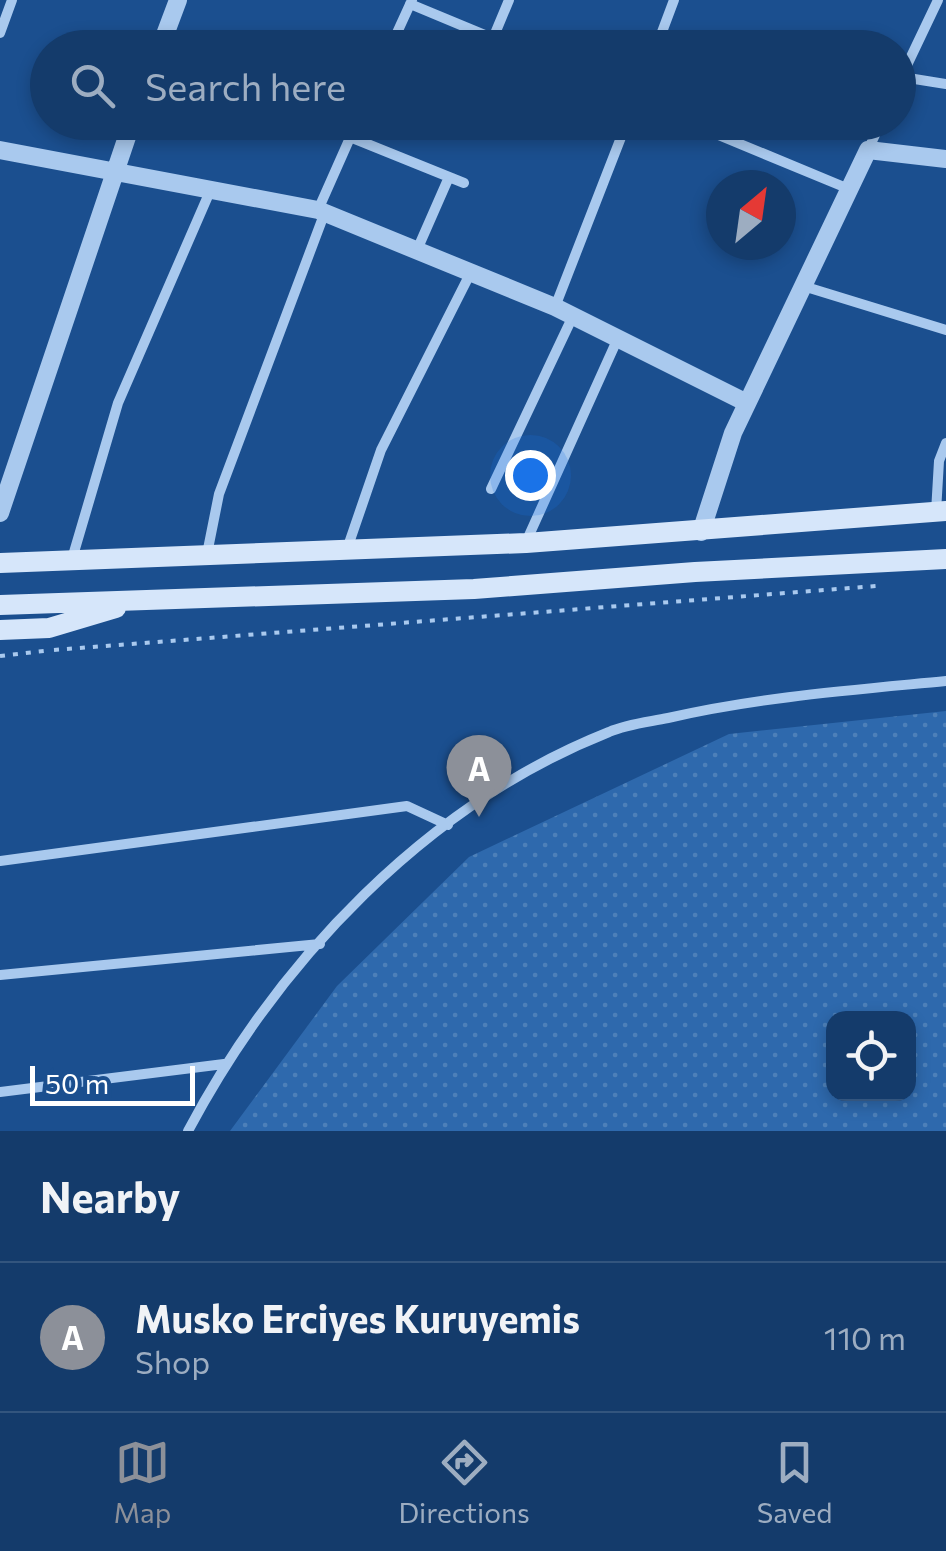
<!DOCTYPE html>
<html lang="en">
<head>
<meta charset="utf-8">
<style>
	:root { --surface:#143b6b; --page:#1d4271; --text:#f1f3f6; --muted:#9dadc1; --line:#33557e; --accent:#8c9099 }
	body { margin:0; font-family:Commissioner,sans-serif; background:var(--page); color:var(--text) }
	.controls { position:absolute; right:30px; bottom:30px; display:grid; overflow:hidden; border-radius:20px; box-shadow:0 5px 15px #0003 }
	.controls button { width:90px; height:90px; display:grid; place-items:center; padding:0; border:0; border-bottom:2px solid var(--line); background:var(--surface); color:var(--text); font:50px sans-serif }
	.compass { position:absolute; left:706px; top:170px; width:90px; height:90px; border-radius:50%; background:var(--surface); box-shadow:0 5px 15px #0003; rotate:29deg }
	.scale { position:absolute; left:30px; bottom:25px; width:165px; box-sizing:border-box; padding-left:10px; border:5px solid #fff; border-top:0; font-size:28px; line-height:35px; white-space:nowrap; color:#fff; -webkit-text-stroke:8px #1b4f8f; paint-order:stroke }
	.you { position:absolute; left:530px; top:475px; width:35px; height:35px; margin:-25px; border:8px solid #fff; border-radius:50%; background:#1a73e8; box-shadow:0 0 0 15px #1a73e833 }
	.badge { display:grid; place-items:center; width:65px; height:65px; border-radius:50%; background:var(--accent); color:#fff; font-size:32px; font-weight:700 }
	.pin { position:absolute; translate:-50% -82px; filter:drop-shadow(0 2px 5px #0008) }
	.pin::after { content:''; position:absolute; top:52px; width:35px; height:30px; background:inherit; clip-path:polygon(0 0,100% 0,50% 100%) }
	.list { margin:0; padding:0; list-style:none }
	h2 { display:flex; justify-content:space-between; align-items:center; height:130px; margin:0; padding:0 40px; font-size:42px }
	h2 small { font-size:32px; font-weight:400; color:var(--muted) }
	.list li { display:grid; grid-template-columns:65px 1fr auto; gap:30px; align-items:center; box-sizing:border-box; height:150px; padding:0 40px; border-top:2px solid var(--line) }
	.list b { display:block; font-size:38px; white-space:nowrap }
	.list p { margin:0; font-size:32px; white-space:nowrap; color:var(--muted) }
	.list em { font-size:32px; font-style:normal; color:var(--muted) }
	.icon { flex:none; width:55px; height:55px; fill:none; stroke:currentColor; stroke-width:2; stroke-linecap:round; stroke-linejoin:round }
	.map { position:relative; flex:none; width:946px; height:1131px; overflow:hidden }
	.search { position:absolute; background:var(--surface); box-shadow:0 5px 15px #0003; left:30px; right:30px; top:30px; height:110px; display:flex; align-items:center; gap:25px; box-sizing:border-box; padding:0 35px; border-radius:55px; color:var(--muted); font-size:38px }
	.sheet { height:280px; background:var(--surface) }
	nav { display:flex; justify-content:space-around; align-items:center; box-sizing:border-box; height:140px; border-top:2px solid var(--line); background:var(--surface); font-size:28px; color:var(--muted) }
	nav a { display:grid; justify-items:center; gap:5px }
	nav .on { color:var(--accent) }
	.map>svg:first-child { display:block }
</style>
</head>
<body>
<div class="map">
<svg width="946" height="1131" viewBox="0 0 946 1131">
	<defs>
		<pattern id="green-dots" width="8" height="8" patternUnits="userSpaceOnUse" patternTransform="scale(2.5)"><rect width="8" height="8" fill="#2e69ad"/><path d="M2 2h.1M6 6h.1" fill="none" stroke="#4d80b9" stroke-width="1.8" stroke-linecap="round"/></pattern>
	</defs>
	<rect width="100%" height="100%" fill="#1b4f8f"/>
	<path fill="url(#green-dots)" fill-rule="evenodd" d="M946,711v420h-716l107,-145 132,-129 260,-123zM834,1018h74v76h-74z"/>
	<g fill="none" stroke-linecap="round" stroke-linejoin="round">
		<path stroke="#a9c9ee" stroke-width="4" stroke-dasharray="5 8" stroke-linecap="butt" d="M54,650l822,-64
			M0,656l44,-5"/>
		<path stroke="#a9c9ee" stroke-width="10" d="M410,4l106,44
			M0,33l12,-33
			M390,48l22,-48
			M489,48l20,-48
			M656,48l18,-48
			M902,77l44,7
			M898,84l40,-84
			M687,122l162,67
			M350,137l114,46
			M868,150l13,-28
			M318,210l39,-88
			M417,250l32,-73
			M803,286l143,44
			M555,307l72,-185
			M491,489l82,-173
			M936,512l3,-51 7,-18
			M526,542l92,-204
			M347,549l34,-99 90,-178
			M207,554l12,-60 106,-282
			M72,559l46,-156 93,-214
			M0,861l407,-55 41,19
			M0,975l320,-31
			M0,1092l224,-28
			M188,1131c90,-170 239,-327 421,-399 18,-8 40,-10 59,-14 91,-21 185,-28 278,-37"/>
		<path stroke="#a9c9ee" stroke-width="18" d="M160,48l18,-48
			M0,150l318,60 237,97 192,96
			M0,513l132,-391
			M701,532l32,-99 135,-283 78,9"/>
		<path stroke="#d6e6fa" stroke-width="20" d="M0,563l526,-20 420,-32
			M0,605l474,-16 221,-17 251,-13
			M0,630l49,-2 67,-20"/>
	</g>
</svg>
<div class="controls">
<button><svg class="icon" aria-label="locate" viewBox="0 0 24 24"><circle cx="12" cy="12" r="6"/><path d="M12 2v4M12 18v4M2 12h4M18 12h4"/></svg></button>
</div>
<svg class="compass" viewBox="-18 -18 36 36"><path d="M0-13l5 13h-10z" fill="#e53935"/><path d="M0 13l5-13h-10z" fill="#9dadc1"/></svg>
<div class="scale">50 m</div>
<div class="you"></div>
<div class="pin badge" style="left:479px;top:817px">A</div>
<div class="search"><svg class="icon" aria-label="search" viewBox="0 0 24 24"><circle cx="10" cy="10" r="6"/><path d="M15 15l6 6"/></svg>Search here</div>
</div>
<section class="sheet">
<h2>Nearby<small></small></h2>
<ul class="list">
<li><span class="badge">A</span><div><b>Musko Erciyes Kuruyemis</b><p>Shop</p></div><em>110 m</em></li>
</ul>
</section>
<nav>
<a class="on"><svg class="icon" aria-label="map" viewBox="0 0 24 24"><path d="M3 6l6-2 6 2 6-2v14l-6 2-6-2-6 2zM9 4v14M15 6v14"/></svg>Map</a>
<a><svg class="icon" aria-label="directions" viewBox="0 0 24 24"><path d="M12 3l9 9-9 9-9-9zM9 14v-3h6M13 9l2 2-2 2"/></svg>Directions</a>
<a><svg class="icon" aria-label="saved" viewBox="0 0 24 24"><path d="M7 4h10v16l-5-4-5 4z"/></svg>Saved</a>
</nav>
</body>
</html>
